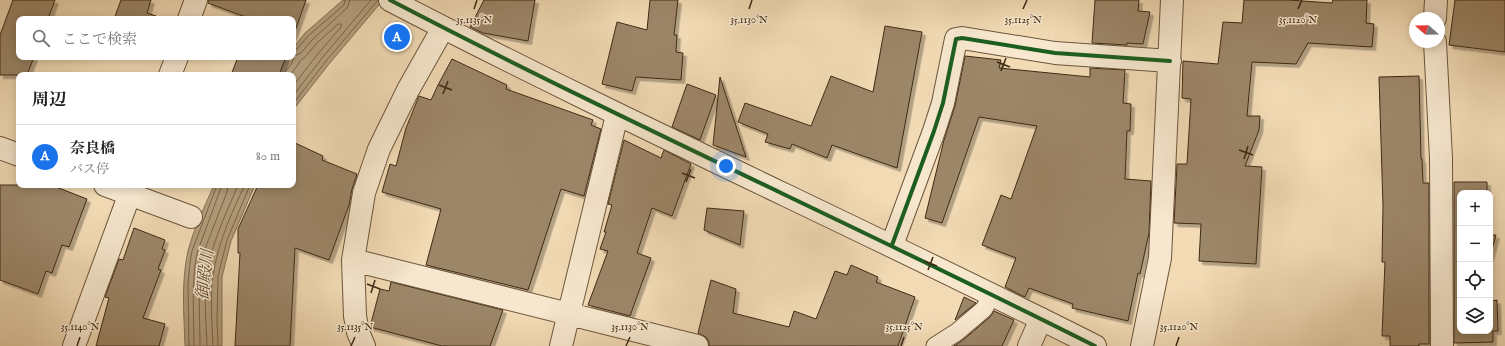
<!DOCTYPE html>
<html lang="ja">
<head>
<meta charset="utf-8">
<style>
	:root { --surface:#fff; --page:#f6f6f6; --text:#222; --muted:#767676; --line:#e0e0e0; --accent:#1a73e8 }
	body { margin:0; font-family:"IM FELL English","Noto Serif JP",serif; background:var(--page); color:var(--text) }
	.controls { position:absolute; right:12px; bottom:12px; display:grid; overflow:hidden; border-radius:8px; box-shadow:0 2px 10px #0003 }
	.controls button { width:36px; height:36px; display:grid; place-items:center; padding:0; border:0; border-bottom:1px solid var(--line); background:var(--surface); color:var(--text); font:20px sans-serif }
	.compass { position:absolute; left:1409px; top:12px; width:36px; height:36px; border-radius:50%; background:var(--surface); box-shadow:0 2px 10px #0003; rotate:290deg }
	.you { position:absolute; left:726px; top:166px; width:14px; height:14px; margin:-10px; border:3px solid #fff; border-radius:50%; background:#1a73e8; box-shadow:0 0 0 6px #1a73e833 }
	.badge { display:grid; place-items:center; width:26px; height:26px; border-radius:50%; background:var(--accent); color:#fff; font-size:13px; font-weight:700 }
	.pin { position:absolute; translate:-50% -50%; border:2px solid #fff; box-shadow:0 1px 4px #0006 }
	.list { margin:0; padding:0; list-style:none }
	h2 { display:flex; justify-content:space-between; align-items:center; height:52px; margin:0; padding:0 16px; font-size:17px }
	h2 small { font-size:13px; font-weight:400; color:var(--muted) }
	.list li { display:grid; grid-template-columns:26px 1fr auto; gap:12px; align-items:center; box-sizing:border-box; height:64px; padding:0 16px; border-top:1px solid var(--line) }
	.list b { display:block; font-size:15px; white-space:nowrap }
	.list p { margin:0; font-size:13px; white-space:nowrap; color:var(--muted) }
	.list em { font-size:13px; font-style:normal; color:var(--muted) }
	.icon { flex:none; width:22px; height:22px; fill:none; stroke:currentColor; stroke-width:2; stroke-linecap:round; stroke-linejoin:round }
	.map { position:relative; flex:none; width:1505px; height:346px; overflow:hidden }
	.search { position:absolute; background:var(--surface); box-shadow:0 2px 10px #0003; left:16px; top:16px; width:280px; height:44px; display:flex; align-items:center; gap:10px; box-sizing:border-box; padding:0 14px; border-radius:8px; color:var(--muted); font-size:15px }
	.panel { position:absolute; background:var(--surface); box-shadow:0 2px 10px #0003; left:16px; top:72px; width:280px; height:116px; border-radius:8px }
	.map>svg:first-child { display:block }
</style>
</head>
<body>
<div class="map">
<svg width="1505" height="346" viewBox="0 0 1505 346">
	<defs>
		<filter id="shadow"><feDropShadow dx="3.5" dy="3.5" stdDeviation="0" flood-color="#0004"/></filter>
	</defs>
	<rect width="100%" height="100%" fill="#f1dab4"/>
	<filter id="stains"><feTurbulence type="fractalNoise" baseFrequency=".005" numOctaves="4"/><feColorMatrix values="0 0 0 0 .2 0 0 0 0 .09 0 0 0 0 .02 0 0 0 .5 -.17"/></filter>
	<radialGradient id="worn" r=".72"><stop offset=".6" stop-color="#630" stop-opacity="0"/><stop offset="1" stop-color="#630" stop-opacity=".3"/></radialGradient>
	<path fill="#b49e7d" stroke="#857053" d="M343,0h40l-54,64 -36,46v-35h-22l15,-18h7v-9l12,-15z
		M214,185h41l-24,56 -9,36v69h-37c-1,-31 -4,-65 3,-95 6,-23 17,-45 26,-66z"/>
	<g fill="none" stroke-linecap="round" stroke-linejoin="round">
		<path stroke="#7a6448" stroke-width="1" d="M293,50l4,-1 11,-13 36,-31 1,-5
			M283,75l9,-12 2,-7 7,-3 11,-13 35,-32 3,-8
			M290,75l7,-9 3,-5 5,-4 11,-13 22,-20h3v3l-24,28 -24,31
			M293,96l29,-38 49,-58
			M293,104l33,-43 52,-61
			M189,346l-1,-62 2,-21 2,-12 25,-66
			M194,346c0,-31 -3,-62 3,-93l25,-68
			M200,346c0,-31 -3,-61 3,-92l24,-62 1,-7
			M207,346c-1,-23 -3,-48 0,-71 4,-31 19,-61 31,-90
			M213,346c-1,-21 -3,-51 0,-71 5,-31 18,-62 32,-90
			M218,346l-1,-25 1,-45 9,-36 23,-55"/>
	</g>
	<path fill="#9c8667" stroke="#3f2a13" filter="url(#shadow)" d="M13,0h42l-7,19h-29v38h15l-7,18h-27v-40z
		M121,0h30l-4,13 9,3 -1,3h-41z
		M208,0h98l-13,37v-18h-42l-43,-16z
		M484,0h51l-7,41 -45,-8 -13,-6z
		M650,0h28l-4,35h3l-1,17 7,1 -2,27 -45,-3 -4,14 -30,-7 15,-62 30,8z
		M1095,0h44l-1,11 12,1 -7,32 -16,-1v2l-35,-2z
		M1244,0h44l44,3 1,-3h34l-1,23 8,1 -2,23 -64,-4 -12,21 -44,-2 -5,54h13l-1,14 -14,36 17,1 -6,97 -57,-3 2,-37 -27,-1 3,-59h10l4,-65 -9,-1 1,-37 35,3 5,-42 19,1z
		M1455,0h50v52l-56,-7z
		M885,26l37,6 -25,136 -65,-23 -5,13 -35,-14 -2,5 -25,-7 3,-8 -30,-12 7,-19 66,23 20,-50 42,16z
		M965,56l36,4 -2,8 91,9v-9l35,2 -2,33 8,1 -1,27h-3l-2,48 26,2 -2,52 -9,41 -2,-1 -10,48 -56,-13 1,-4 -44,-16 -4,9 -20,-10 11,-29 -34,-13 19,-50 10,4 26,-73 -58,-9 -37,106 -17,-5 19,-78 11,-34z
		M238,57h48l-7,18h-48z
		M452,59l55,26 -1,4 87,31 -2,5 10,4 -17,67 -23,-7 -33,101 -102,-25 15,-56 -59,-17 8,-28 6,2 10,-38 13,-32 12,4 7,-15z
		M1419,76l2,83h1l1,24h6v161h-10v2h-29v-10h-8l3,-74h-3l1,-56 -4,-129z
		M720,77l26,80 -33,-12z
		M687,84l29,11 -16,45 -28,-13z
		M624,140l37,18 3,-8 27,14 -19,52 -20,-8 -15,45 14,5 -21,58 -42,-11 20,-54 -8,-2 6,-17h-2l8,-27 -4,-1z
		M293,142l30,14 -1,4 35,14 -5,15 -3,16 -20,55 -34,-12 -5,98h-55l5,-93h-2v-24l20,-44h35z
		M1454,182h33v11h-27v138h30v-30l7,-1 1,31h-5v11l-39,1z
		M0,185h51l36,14 -18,48 -7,-2 -10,28 -6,-2 -8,23 -38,-14z
		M707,208l37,3 -4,34 -36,-15z
		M134,228l31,12 -3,9 3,1 -7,19 3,1 -18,48 22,6 -6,22h-63l13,-48 -4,-1 14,-38 4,1z
		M1490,235h6l-6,22z
		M851,265l27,12 -2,5 39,15 -17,49h-189v-4l-3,-5 -8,-4 13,-53 25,9 -3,24 56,14 5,-16 22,8 19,-48 12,4z
		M391,282l112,28 -13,36h-48l-72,-19 10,-38 9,2z
		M964,297l12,6 -21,17z
		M994,311l20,9 -12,26h-48l9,-6 27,-23z"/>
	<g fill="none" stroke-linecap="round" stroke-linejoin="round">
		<defs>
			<path id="service" d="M935,346l22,-14 27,-23 8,-15"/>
			<path id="minor" d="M1435,18l1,-18
				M189,19l7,-19
				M1435,42l6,116 1,188
				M170,75l7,-18
				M0,148l19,7
				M105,185l86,32
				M892,245l42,-114 9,-28 13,-64 6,-1 93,15 115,8
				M353,260l344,86
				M74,346l59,-161
				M364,346l-6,-14 -3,-16 -2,-56 11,-67 15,-44 29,-59 35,-62
				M561,346l56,-231
				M1029,346l12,-27
				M1142,346l18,-88 12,-258"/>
			<path id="tertiary" d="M390,0c232,121 471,228 705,346"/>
		</defs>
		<use href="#service" stroke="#6c563b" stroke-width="19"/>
		<use href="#minor" stroke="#6c563b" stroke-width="24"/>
		<use href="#tertiary" stroke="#6c563b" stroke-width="24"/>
		<use href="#service" stroke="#f6e7ce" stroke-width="17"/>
		<use href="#minor" stroke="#f6e7ce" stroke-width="22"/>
		<use href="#tertiary" stroke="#f6e7ce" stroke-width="22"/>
		<defs>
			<path id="cycleway" d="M390,0c232,121 471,228 705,346
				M892,245l42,-114 9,-28 13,-64 6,-1 93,15 115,8"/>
		</defs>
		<use href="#cycleway" stroke="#f6e7ce" stroke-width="6"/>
		<use href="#cycleway" stroke="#1b5e20" stroke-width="4"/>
	</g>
	<path fill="none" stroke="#3f2a13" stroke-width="1.5" d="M474,9l3,-9M749,9l3,-9M1023,9l4,-9M1298,9l4,-9M997,62l13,5M1001,71l5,-13M439,85l13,5M443,94l5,-13M1239,150l14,5M1244,159l4,-13M682,173l13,5M686,182l5,-13M924,261l13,5M928,270l5,-13M367,284l13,5M371,293l4,-13M77,346l3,-9M351,346l4,-9M626,346l4,-9M901,346l3,-9M1176,346l3,-9"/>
	<g text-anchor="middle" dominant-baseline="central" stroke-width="3" stroke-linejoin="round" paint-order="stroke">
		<g font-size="17" font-style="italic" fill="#624d33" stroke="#f6e7ce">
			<text transform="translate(206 275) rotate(-84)">御殿川</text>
		</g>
	</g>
	<g font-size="10" text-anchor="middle" fill="#3f2a13" stroke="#f6e7ce" stroke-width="3" stroke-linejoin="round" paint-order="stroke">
		<text x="474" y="23">35.1135°N</text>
		<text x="749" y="23">35.1130°N</text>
		<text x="1023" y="23">35.1125°N</text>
		<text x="1298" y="23">35.1120°N</text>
		<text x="80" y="330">35.1140°N</text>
		<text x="355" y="330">35.1135°N</text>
		<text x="630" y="330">35.1130°N</text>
		<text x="904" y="330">35.1125°N</text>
		<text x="1179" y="330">35.1120°N</text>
	</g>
	<rect width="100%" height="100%" filter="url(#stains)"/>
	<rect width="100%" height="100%" fill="url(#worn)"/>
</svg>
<div class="controls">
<button>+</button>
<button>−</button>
<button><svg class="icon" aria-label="locate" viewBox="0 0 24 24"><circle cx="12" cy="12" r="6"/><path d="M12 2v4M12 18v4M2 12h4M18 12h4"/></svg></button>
<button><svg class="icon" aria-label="layers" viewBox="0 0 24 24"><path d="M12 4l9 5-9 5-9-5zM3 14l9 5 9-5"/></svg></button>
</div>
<svg class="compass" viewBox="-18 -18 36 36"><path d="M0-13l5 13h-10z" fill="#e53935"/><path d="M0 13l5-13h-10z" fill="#767676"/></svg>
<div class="you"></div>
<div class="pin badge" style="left:397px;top:37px">A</div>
<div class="search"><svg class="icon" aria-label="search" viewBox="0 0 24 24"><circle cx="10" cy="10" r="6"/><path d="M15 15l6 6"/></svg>ここで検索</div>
<section class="panel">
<h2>周辺<small></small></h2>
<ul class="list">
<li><span class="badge">A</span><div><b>奈良橋</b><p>バス停</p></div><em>80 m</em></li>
</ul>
</section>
</div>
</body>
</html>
